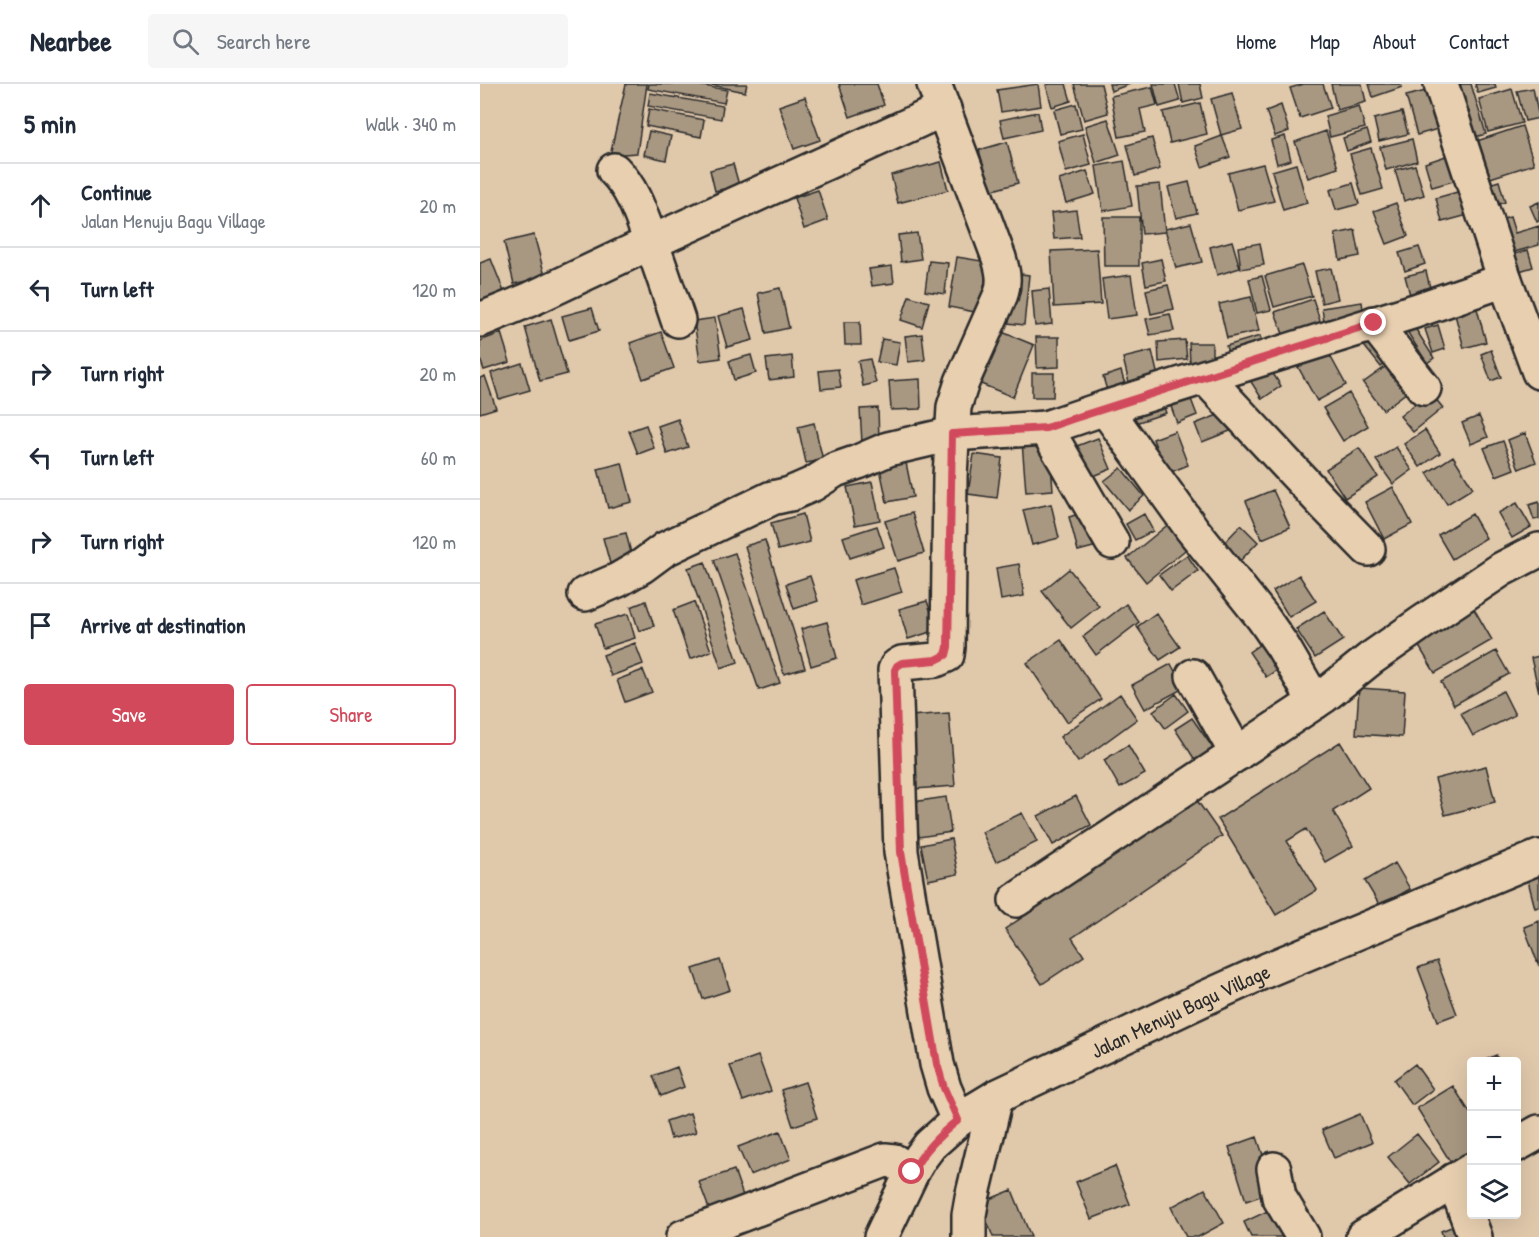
<!DOCTYPE html>
<html lang="en">
<head>
<meta charset="utf-8">
<style>
	:root { --surface:#fff; --page:#f6f6f7; --text:#1f2937; --muted:#747a83; --line:#e0e1e3; --accent:#d1495b }
	body { margin:0; font-family:"Patrick Hand",sans-serif; background:var(--page); color:var(--text) }
	.controls { position:absolute; right:18px; bottom:18px; display:grid; overflow:hidden; border-radius:6px; box-shadow:0 6px 24px #0002 }
	.controls button { width:54px; height:54px; display:grid; place-items:center; padding:0; border:0; border-bottom:2px solid var(--line); background:var(--surface); color:var(--text); font:30px sans-serif }
	.stop { position:absolute; width:18px; height:18px; margin:-14px; border:4px solid #d1495b; border-radius:50%; background:#fff }
	.stop.end { background:#d1495b; border-color:#fff; box-shadow:0 2px 6px #0008 }
	.list { margin:0; padding:0; list-style:none }
	h2 { display:flex; justify-content:space-between; align-items:center; height:78px; margin:0; padding:0 24px; font-size:26px }
	h2 small { font-size:20px; font-weight:400; color:var(--muted) }
	.list li { display:grid; grid-template-columns:39px 1fr auto; gap:18px; align-items:center; box-sizing:border-box; height:84px; padding:0 24px; border-top:2px solid var(--line) }
	.list b { display:block; font-size:22px; white-space:nowrap }
	.list p { margin:0; font-size:20px; white-space:nowrap; color:var(--muted) }
	.list em { font-size:20px; font-style:normal; color:var(--muted) }
	.actions { display:flex; gap:12px; padding:18px 24px }
	.actions a { flex:1; padding:14px 0; border:2px solid var(--accent); border-radius:6px; text-align:center; font-size:21px; color:var(--accent) }
	.actions .main { background:var(--accent); color:#fff }
	.icon { flex:none; width:33px; height:33px; fill:none; stroke:currentColor; stroke-width:2; stroke-linecap:round; stroke-linejoin:round }
	.map { position:relative; flex:none; width:1059px; height:1153px; overflow:hidden }
	header { display:flex; align-items:center; gap:36px; box-sizing:border-box; height:84px; padding:0 30px; background:var(--surface); border-bottom:2px solid var(--line) }
	header strong { font-size:28px }
	nav { display:flex; gap:33px; margin-inline-start:auto; font-size:21px }
	.search { width:420px; height:54px; background:var(--page); display:flex; align-items:center; gap:15px; box-sizing:border-box; padding:0 21px; border-radius:6px; color:var(--muted); font-size:22px }
	main { display:flex }
	aside { flex:1; background:var(--surface) }
	.map>svg:first-child { display:block }
</style>
</head>
<body>
<header>
<strong>Nearbee</strong>
<div class="search"><svg class="icon" aria-label="search" viewBox="0 0 24 24"><circle cx="10" cy="10" r="6"/><path d="M15 15l6 6"/></svg>Search here</div>
<nav><a>Home</a><a>Map</a><a>About</a><a>Contact</a></nav>
</header>
<main>
<aside>
<h2>5 min<small>Walk · 340 m</small></h2>
<ul class="list">
<li><svg class="icon" aria-label="ahead" viewBox="0 0 24 24"><path d="M12 20V5M6 11l6-6 6 6"/></svg><div><b>Continue</b><p>Jalan Menuju Bagu Village</p></div><em>20 m</em></li>
<li><svg class="icon" aria-label="left" viewBox="0 0 24 24"><path d="M17 20v-9H6M10 6l-5 5 5 5"/></svg><div><b>Turn left</b></div><em>120 m</em></li>
<li><svg class="icon" aria-label="right" viewBox="0 0 24 24"><path d="M7 20v-9h11M14 6l5 5-5 5"/></svg><div><b>Turn right</b></div><em>20 m</em></li>
<li><svg class="icon" aria-label="left" viewBox="0 0 24 24"><path d="M17 20v-9H6M10 6l-5 5 5 5"/></svg><div><b>Turn left</b></div><em>60 m</em></li>
<li><svg class="icon" aria-label="right" viewBox="0 0 24 24"><path d="M7 20v-9h11M14 6l5 5-5 5"/></svg><div><b>Turn right</b></div><em>120 m</em></li>
<li><svg class="icon" aria-label="arrive" viewBox="0 0 24 24"><path d="M6 21V4h12l-3 4 3 4H6"/></svg><div><b>Arrive at destination</b></div></li>
</ul>
<div class="actions"><a class="main">Save</a><a>Share</a></div>
</aside>
<div class="map">
<svg width="1059" height="1153" viewBox="0 0 1059 1153">
	<rect width="100%" height="100%" fill="#e0c8ab"/>
	<filter id="ink" filterUnits="userSpaceOnUse"><feTurbulence type="fractalNoise" baseFrequency=".0167" numOctaves="2"/><feDisplacementMap in="SourceGraphic" scale="12" xChannelSelector="R" yChannelSelector="G"/><feConvolveMatrix kernelMatrix="1 2 1 2 8 2 1 2 1" color-interpolation-filters="sRGB"/></filter>
	<g filter="url(#ink)">
		<path fill="#a89882" stroke="#2b2b2b" stroke-width="1.5" d="M146,0h21l-10,69 -27,2z
			M169,0h43l35,6 -3,13 -76,-14z
			M227,0h40l-2,8z
			M359,0h38l7,21 -34,12z
			M558,0l3,22 -40,6 -4,-22z
			M570,0h16l5,17 -19,6 -6,-22z
			M594,0h27l7,29 -24,7z
			M629,0h21l-19,7z
			M673,0h22l5,17 -21,6z
			M699,0h21l3,14 -20,5z
			M824,0h19l8,24 -31,10 -10,-30z
			M851,0h31l4,18 -29,8z
			M889,0h32l1,3 -29,10z
			M972,0h19l15,50 -18,5z
			M995,0h20l1,4 -18,5z
			M672,3l5,18 -17,4 5,23 -26,5 -8,-41z
			M1053,4l6,30 -14,3 -8,-30z
			M1032,5l10,34 -34,9 -9,-33z
			M950,6l11,38 -24,7 -11,-39z
			M170,9l73,13 -2,13 -73,-13z
			M752,9l10,36 -21,6 -10,-36z
			M325,13l15,43 -26,9 -15,-43z
			M720,19l7,31 -37,9 -7,-31z
			M596,20l6,25 -22,5 -6,-24z
			M801,21l8,26 -14,5 -9,-25z
			M879,22l6,22 -35,9 -5,-21z
			M169,25l55,11 -3,17 -55,-11z
			M558,28l3,18 -37,8 -4,-18z
			M922,28l6,22 -29,7 -5,-22z
			M628,35l12,36 -24,8 -11,-37z
			M1042,42l12,38 -53,17 -13,-37z
			M887,46l4,12 -24,9 -4,-13z
			M169,47l22,5 -5,24 -22,-5z
			M846,47l12,37 -30,10 -13,-36z
			M603,50l8,31 -25,7 -8,-31z
			M742,52l8,21 -28,10 -7,-21z
			M805,52l6,24 -14,4 -6,-24z
			M672,54l8,31 -25,7 -8,-31z
			M932,55l5,22 -31,9 -6,-23z
			M527,58l11,41 -28,8 -11,-41z
			M891,64l12,41 -21,6 -12,-41z
			M969,71l8,25 -25,7 -7,-24z
			M644,77l8,45 -29,5 -7,-45z
			M461,78l7,28 -50,13 -7,-28z
			M253,80l6,21 -24,6 -5,-21z
			M783,80l11,37 -36,9 -10,-37z
			M816,80l11,39 -24,7 -11,-39z
			M935,81l9,30 -20,6 -9,-31z
			M607,87l8,23 -29,9 -7,-23z
			M1019,97l6,21 -19,6 -6,-21z
			M709,98l8,31 -21,5 -8,-31z
			M873,99l6,21 -23,6 -6,-20z
			M680,100l5,48 -23,2 -5,-48z
			M338,106l10,30 -24,9 -10,-31z
			M981,107l7,24 -26,7 -6,-24z
			M1059,118v19l-2,1 -7,-16z
			M916,119l12,33 -21,8 -13,-33z
			M596,126l4,27 -26,2 -3,-26z
			M623,133h36v49h-35z
			M1030,133l5,16 24,-7v19l-32,9 -13,-32z
			M711,139l11,39 -26,6 -11,-39z
			M875,146l5,26 -20,4 -5,-26z
			M437,149l4,26 -20,3 -3,-27z
			M54,151l11,41 -31,8 -10,-42z
			M752,157l8,27 -23,7 -7,-28z
			M780,159l4,22 -23,4 -3,-22z
			M939,163l6,17 -20,7 -6,-18z
			M617,165l4,55 -47,3 -3,-56z
			M1048,166l5,17 -17,5 -4,-17z
			M477,173l31,5 -8,51 -31,-6z
			M11,175l19,48 -30,-1v-43z
			M681,175l5,22 -20,4 -4,-22z
			M449,177l19,2 -3,31 -20,-3z
			M822,181l10,31 -38,11 -9,-31z
			M412,182l2,17 -22,3 -3,-17z
			M851,184l7,31 -16,4 -7,-32z
			M946,187l6,25 -20,6 -7,-26z
			M534,189l15,2 -5,50 -16,-2z
			M651,191l6,40 -30,4 -5,-40z
			M782,192l9,34 -14,3 -8,-34z
			M688,201l6,24 -23,5 -5,-24z
			M300,204l9,40 -23,5 -8,-40z
			M569,205l3,35 -17,2 -3,-35z
			M429,212l20,6 -7,25 -21,-7z
			M771,213l8,34 -32,7 -8,-34z
			M833,215l10,31 -37,12 -11,-30z
			M882,218l3,21 -40,7 -3,-22z
			M996,221l10,37 -22,6 -10,-37z
			M112,224l7,23 -30,9 -7,-24z
			M264,225l9,31 -26,7 -9,-31z
			M690,230l4,17 -24,4 -4,-16z
			M235,234l6,40 -21,3 -6,-40z
			M71,235l16,55 -27,7 -15,-54z
			M364,238h16l1,23h-16z
			M958,241l7,24 -12,4 -8,-24z
			M935,244l19,30 -7,5 -19,-30z
			M895,246l20,26 -14,11 -20,-25z
			M181,248l13,36 -31,11 -13,-36z
			M522,248l32,13 -21,52 -32,-13z
			M21,249l9,29 -26,8 -4,-11v-18z
			M442,250l3,26 -17,2 -3,-26z
			M780,252l4,15 -34,9 -4,-14z
			M556,253h23v30l-22,1z
			M402,255l18,3 -4,23 -19,-3z
			M705,256l2,19 -28,3 -1,-20z
			M842,257l24,44 -29,16 -25,-45z
			M709,259h23v20l-22,1z
			M1011,266l10,27 -10,4 -10,-27z
			M672,267l7,30 -29,6 -7,-29z
			M271,271l5,18 -22,7 -5,-19z
			M312,272l2,21 -25,3 -3,-21z
			M390,275l6,24 -13,3 -5,-25z
			M785,277l16,25 -19,13 -16,-25z
			M42,279l8,27 -31,9 -8,-26z
			M908,281l19,27 -24,18 -20,-27z
			M358,285l3,18 -20,2 -2,-18z
			M641,287l5,17 -18,6 -5,-17z
			M552,289h22l-1,24h-21z
			M5,292l11,32 -16,5v-35z
			M440,295l1,30 -30,1 -2,-29z
			M950,308l13,16 -30,24 -13,-16z
			M679,309l7,20 -46,15 -6,-20z
			M869,309l19,33 -25,15 -20,-33z
			M709,310l8,21 -20,8 -8,-22z
			M398,324l1,34 -17,1 -2,-34z
			M743,329l7,18 -28,11 -7,-18z
			M999,332l9,21 -17,7 -9,-21z
			M198,335l10,28 -21,7 -9,-28z
			M334,339l9,37 -17,3 -8,-36z
			M166,341l8,23 -16,6 -9,-23z
			M945,346l15,23 -20,14 -16,-23z
			M695,347l13,34 -22,9 -13,-35z
			M1045,349l11,29 -17,7 -11,-29z
			M618,354l13,31 -30,12 -12,-32z
			M569,356l4,50 -27,2 -4,-50z
			M1023,357l11,28 -18,7 -12,-28z
			M916,363l16,23 -19,14 -17,-24z
			M879,364l19,29 -33,21 -19,-29z
			M424,369l9,44 -26,5 -9,-43z
			M494,370l28,4 -5,40 -29,-4z
			M973,372l20,32 -26,16 -20,-31z
			M142,379l10,39 -24,6 -10,-39z
			M641,384l23,28 -16,14 -24,-29z
			M392,398l8,38 -25,5 -8,-38z
			M913,403l19,37 -28,15 -19,-37z
			M793,406l17,37 -28,12 -16,-38z
			M1059,418v17l-5,1 -5,-15z
			M1037,419l14,24 -19,11 -14,-25z
			M571,420l8,34 -27,7 -9,-35z
			M612,426l9,35 -23,6 -9,-34z
			M432,429l12,40 -26,8 -13,-40z
			M323,430l7,28 -32,8 -7,-27z
			M664,430l9,17 -18,9 -9,-16z
			M992,430l14,24 -34,21 -14,-24z
			M696,434l19,24 -49,40 -19,-24z
			M761,441l17,17 -18,19 -17,-17z
			M397,442l7,21 -34,11 -7,-21z
			M146,449l7,28 -22,6 -8,-29z
			M285,456l40,128 -21,6 -39,-128z
			M255,469l45,130 -21,7 -45,-130z
			M707,471l11,16 -27,20 -12,-16z
			M225,478l33,100 -17,6 -33,-100z
			M539,480l5,32 -23,4 -5,-32z
			M414,484l8,24 -41,13 -8,-25z
			M589,485l30,37 -28,22 -29,-37z
			M819,491l17,26 -27,16 -16,-26z
			M330,492l8,25 -24,8 -8,-25z
			M166,517l8,25 -15,5 -8,-24z
			M447,517l10,29 -29,9 -9,-30z
			M214,518l17,49 -21,8 -17,-49z
			M646,520l13,18 -43,33 -13,-18z
			M994,525l18,31 -57,33 -18,-30z
			M844,527l19,29 -28,18 -19,-29z
			M676,529l24,34 -20,13 -23,-33z
			M148,530l7,24 -32,10 -8,-24z
			M347,538l10,36 -26,8 -10,-37z
			M581,556l40,59 -34,23 -40,-59z
			M786,556l18,25 -18,12 -17,-25z
			M155,559l8,21 -32,12 -8,-21z
			M1016,567l13,23 -55,31 -13,-23z
			M1059,572v36l-8,-34z
			M691,580l13,24 -39,21 -13,-24z
			M163,586l9,22 -27,10 -8,-22z
			M879,604l46,3 -3,46 -46,-3z
			M1023,607l12,24 -42,21 -12,-23z
			M640,610l17,25 -59,43 -18,-25z
			M696,610l12,17 -23,17 -12,-17z
			M469,629l6,73 -40,3 -5,-73z
			M712,634l23,33 -18,12 -22,-34z
			M860,658l29,46 -36,23 20,35 -28,16 -19,-33 -19,12 30,49 -41,25 -58,-96z
			M648,661l17,29 -25,14 -16,-28z
			M1006,682l9,36 -50,13 -10,-36z
			M596,712l15,29 -38,20 -15,-29z
			M466,713l5,35 -32,5 -6,-35z
			M716,715l26,37 -150,102 12,18 -42,28 -37,-55z
			M542,729l15,29 -41,20 -14,-30z
			M471,755l7,35 -30,6 -7,-35z
			M915,779l15,26 -30,17 -15,-25z
			M1059,786v37l-4,1 -9,-35z
			M1059,837v45l-15,-39z
			M240,876l10,30 -27,9 -10,-30z
			M957,877l20,53 -19,7 -20,-53z
			M1016,971l3,7h-18z
			M278,972l13,35 -28,10 -13,-35z
			M935,980l18,25 -21,16 -18,-25z
			M197,983l7,20 -23,9 -8,-20z
			M325,998l12,36 -24,8 -12,-36z
			M973,1002l19,30v34l-21,13 -34,-55z
			M210,1029l6,19 -25,7 -5,-18z
			M880,1030l12,28 -38,16 -12,-28z
			M300,1047l11,28 -41,16 -12,-28z
			M937,1050l22,28 -29,22 -22,-27z
			M777,1053l18,54 -29,10 -17,-54z
			M635,1082l15,38 -39,15 -15,-37z
			M254,1086l14,40 -34,12 -15,-40z
			M725,1105l19,34 -26,14h-12l-15,-30z
			M532,1106l19,47h-38l-13,-34z
			M794,1124l14,29h-37l-7,-15z
			M987,1137l6,16h-30l-2,-6z"/>
		<g fill="none" stroke-linecap="round" stroke-linejoin="round">
			<defs>
				<g id="minor">
					<path d="M454,0l65,174c4,13 6,23 2,36l-39,88 -8,25 -4,69 -2,171 -1,8 -11,5 -34,3 -5,3 -2,4 6,182 36,212 7,24 14,32"/>
					<path d="M961,0l64,196 34,92"/>
					<path d="M134,86c17,17 25,39 33,61 11,29 21,59 31,89"/>
					<path d="M0,236l51,-21 121,-57 292,-133"/>
					<path d="M894,239l50,65"/>
					<path d="M725,293l120,128 43,44"/>
					<path d="M625,324l87,121 71,89 20,29 32,55"/>
					<path d="M632,458l-66,-114 59,-20 310,-97 90,-31"/>
					<path d="M105,510l33,-14 24,-14 23,-17 107,-51 18,-4 23,-10 22,-14 23,-8 30,-13 64,-15 94,-6"/>
					<path d="M713,592l44,78"/>
					<path d="M536,816l308,-204 46,-37 53,-37 79,-53 37,-19"/>
					<path d="M1036,1061l23,-13"/>
					<path d="M794,1085l5,28 24,40"/>
					<path d="M974,1096l21,57"/>
					<path d="M203,1153l202,-77 9,1 18,11"/>
					<path id="s1" d="M401,1153l31,-65 9,-15 9,-12 28,-25 38,-23 209,-99 62,-28 272,-113"/>
					<path d="M489,1153v-22l3,-17 24,-101"/>
					<path d="M883,1153l109,-67"/>
				</g>
			</defs>
			<use href="#minor" stroke="#2b2b2b" stroke-width="38"/>
			<use href="#minor" stroke="#e8cfb0" stroke-width="33"/>
		</g>
	</g>
	<g fill="none" stroke-linecap="round" stroke-linejoin="round" filter="url(#ink)">
		<path stroke="#d1495b" stroke-width="8" d="M432,1088c12,-22 27,-37 46,-52l-14,-32 -7,-24 -36,-212 -6,-182 2,-4 5,-3 34,-3 10,-5 2,-8 4,-213 94,-6 26,-9 302,-96"/>
	</g>
	<g text-anchor="middle" dominant-baseline="central" stroke-width="4.5" stroke-linejoin="round" paint-order="stroke">
		<g font-size="21" fill="#2b2b2b" stroke="#e8cfb0">
			<text stroke="none"><textPath href="#s1" startOffset="390">Jalan Menuju Bagu Village</textPath></text>
		</g>
	</g>
</svg>
<div class="controls">
<button>+</button>
<button>−</button>
<button><svg class="icon" aria-label="layers" viewBox="0 0 24 24"><path d="M12 4l9 5-9 5-9-5zM3 14l9 5 9-5"/></svg></button>
</div>
<div class="stop" style="left:432px;top:1088px"></div>
<div class="stop end" style="left:894px;top:239px"></div>
</div>
</main>
</body>
</html>
